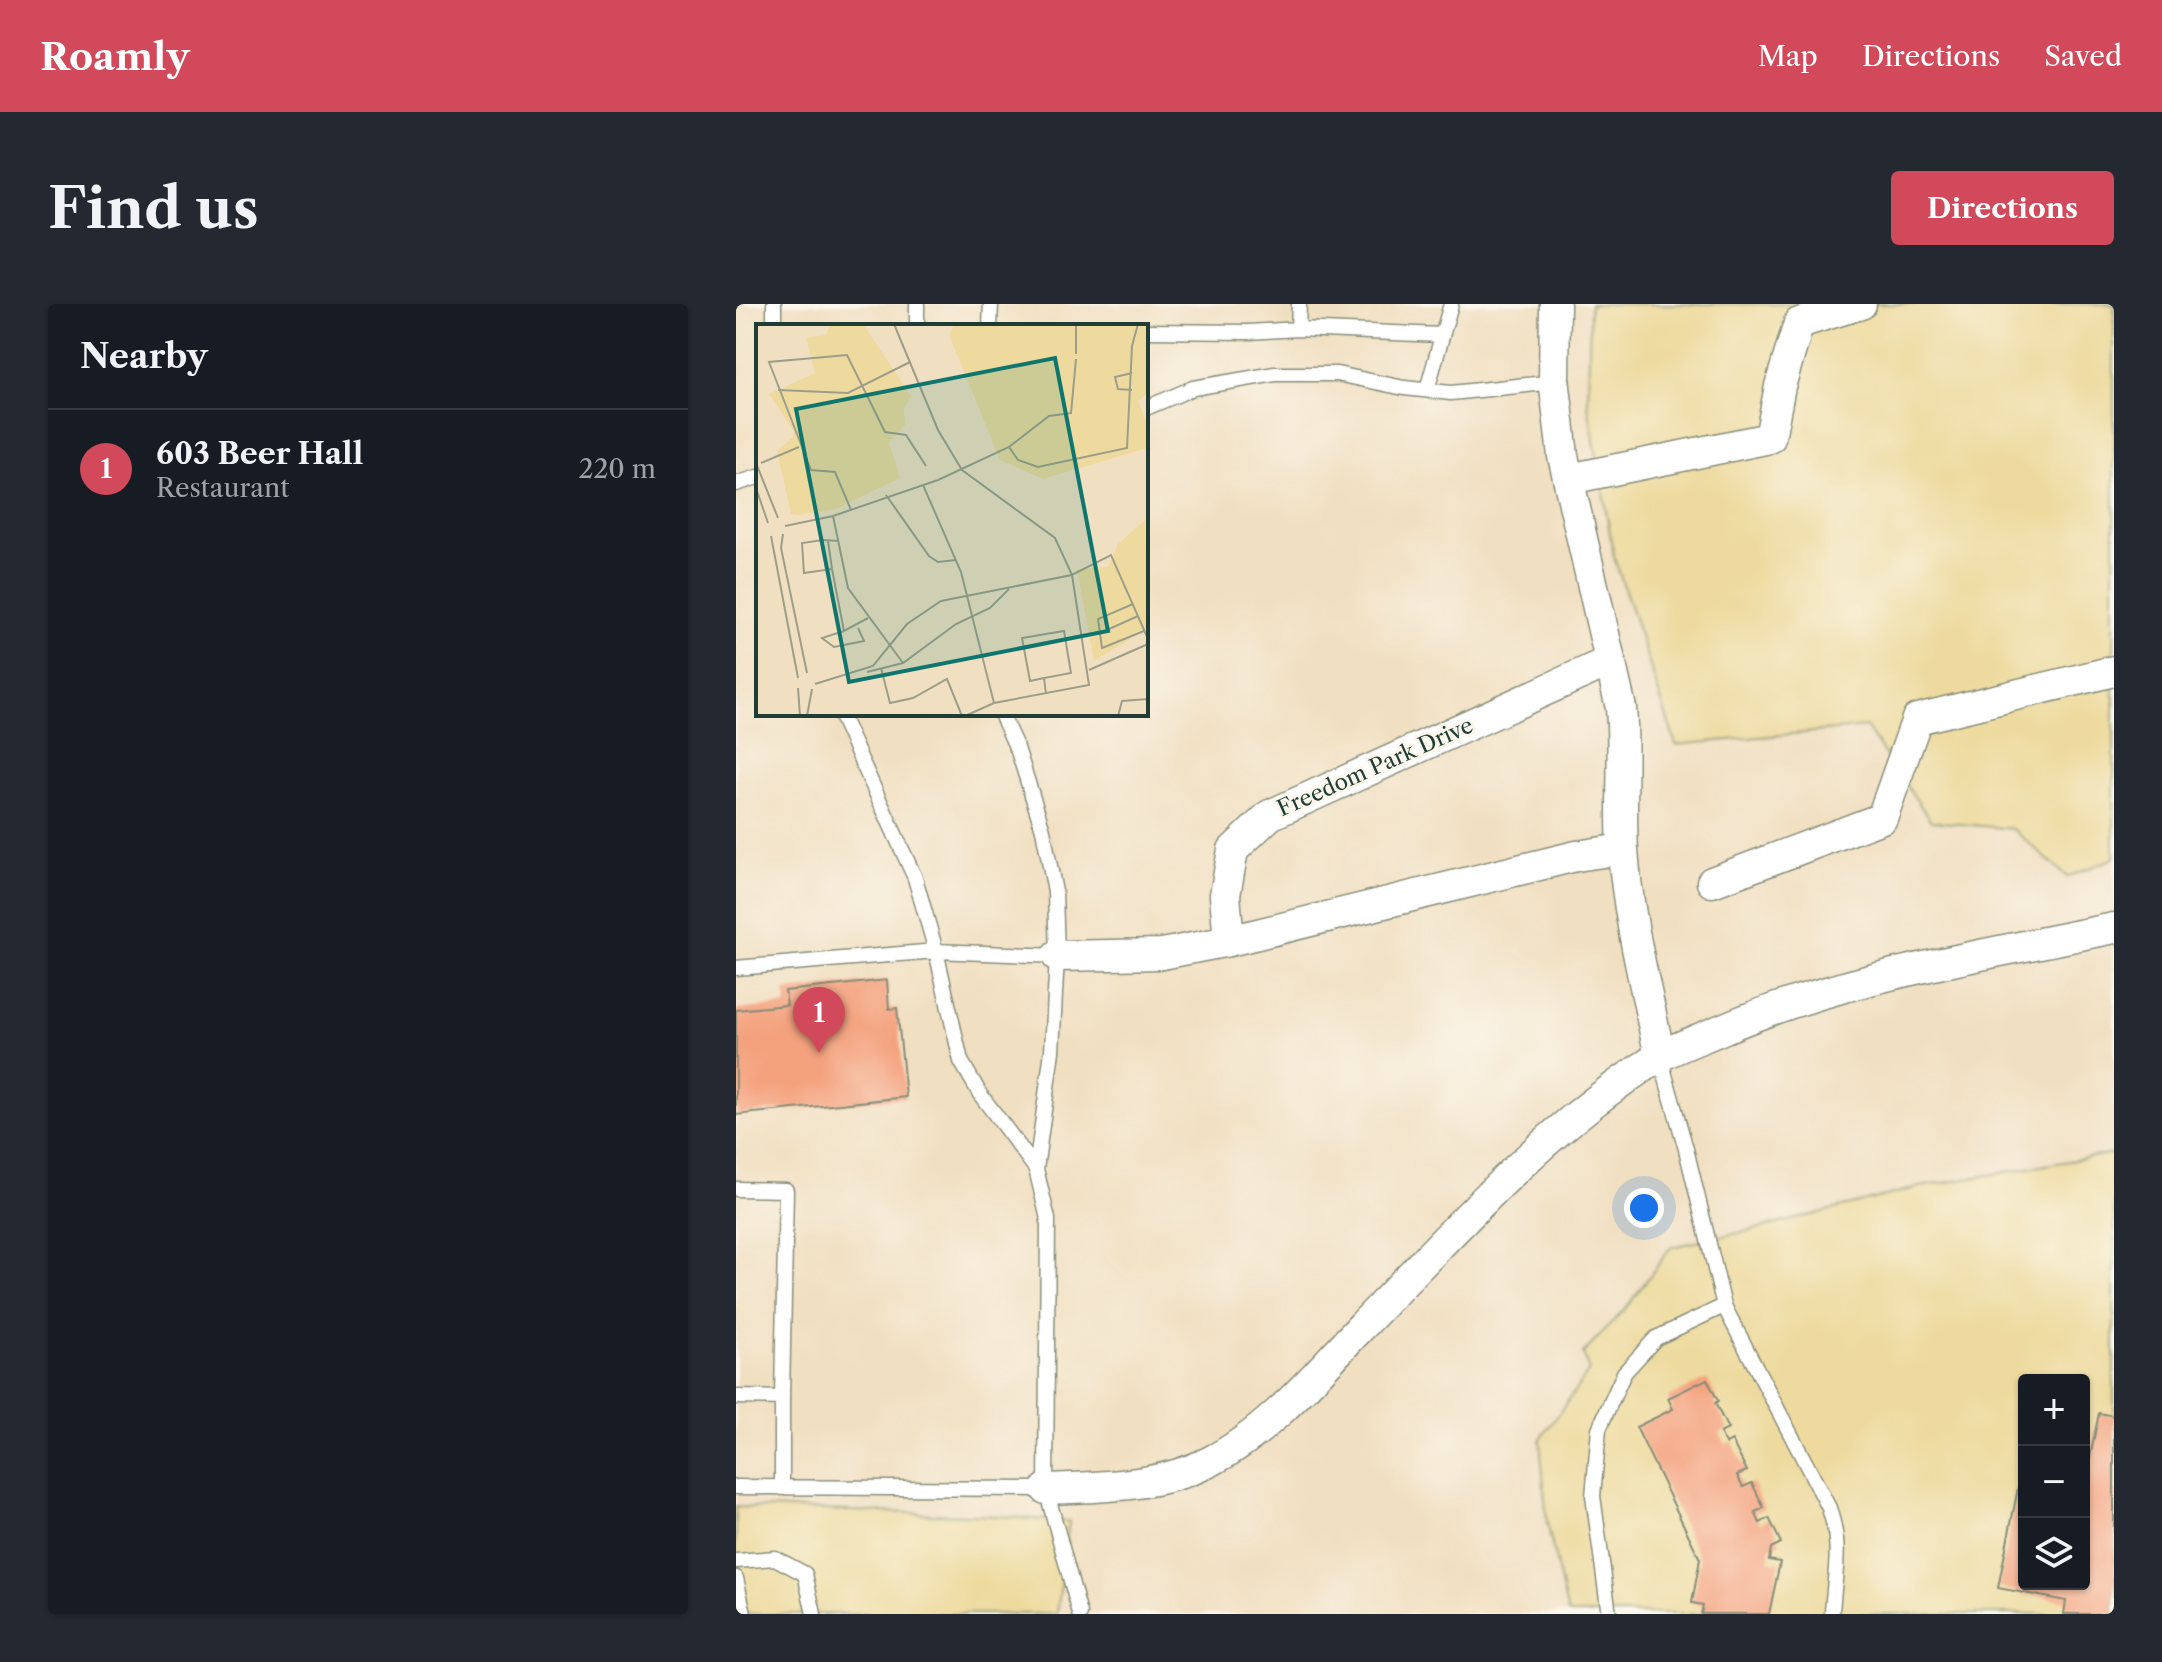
<!DOCTYPE html>
<html lang="en">
<head>
<meta charset="utf-8">
<style>
	:root { --surface:#171b24; --page:#242831; --text:#f1f3f6; --muted:#9ea1a6; --line:#363941; --accent:#d1495b }
	body { margin:0; font-family:"Libre Caslon Text",serif; background:var(--page); color:var(--text) }
	.controls { position:absolute; right:24px; bottom:24px; display:grid; overflow:hidden; border-radius:8px; box-shadow:0 2px 6px #0004 }
	.controls button { width:72px; height:72px; display:grid; place-items:center; padding:0; border:0; border-bottom:2px solid var(--line); background:var(--surface); color:var(--text); font:40px sans-serif }
	.you { position:absolute; left:908px; top:904px; width:28px; height:28px; margin:-20px; border:6px solid #fff; border-radius:50%; background:#1a73e8; box-shadow:0 0 0 12px #1a73e833 }
	.badge { display:grid; place-items:center; width:52px; height:52px; border-radius:50%; background:var(--accent); color:#fff; font-size:26px; font-weight:700 }
	.pin { position:absolute; translate:-50% -66px; filter:drop-shadow(0 2px 4px #0008) }
	.pin::after { content:''; position:absolute; top:42px; width:28px; height:24px; background:inherit; clip-path:polygon(0 0,100% 0,50% 100%) }
	.list { margin:0; padding:0; list-style:none }
	h2 { display:flex; justify-content:space-between; align-items:center; height:104px; margin:0; padding:0 32px; font-size:34px }
	h2 small { font-size:26px; font-weight:400; color:var(--muted) }
	.list li { display:grid; grid-template-columns:52px 1fr auto; gap:24px; align-items:center; box-sizing:border-box; height:120px; padding:0 32px; border-top:2px solid var(--line) }
	.list b { display:block; font-size:30px; white-space:nowrap }
	.list p { margin:0; font-size:26px; white-space:nowrap; color:var(--muted) }
	.list em { font-size:26px; font-style:normal; color:var(--muted) }
	.icon { flex:none; width:44px; height:44px; fill:none; stroke:currentColor; stroke-width:2; stroke-linecap:round; stroke-linejoin:round }
	.map { position:relative; flex:none; width:1378px; height:1310px; overflow:hidden; border-radius:8px }
	header { display:flex; align-items:center; gap:48px; box-sizing:border-box; height:112px; padding:0 40px; background:var(--accent); color:#fff }
	header strong { font-size:38px }
	nav { display:flex; gap:44px; margin-inline-start:auto; font-size:28px }
	.intro { display:flex; align-items:center; justify-content:space-between; box-sizing:border-box; height:192px; padding:0 48px }
	h1 { margin:0; font-size:56px }
	.button { padding:20px 36px; border-radius:8px; background:var(--accent); color:#fff; font-size:28px; font-weight:700 }
	main { display:flex; gap:48px; padding:0 48px }
	aside { flex:1; background:var(--surface); border-radius:8px; box-shadow:0 2px 6px #0004 }
	.map>svg:first-child { display:block }
</style>
</head>
<body>
<header>
<strong>Roamly</strong>
<nav><a>Map</a><a>Directions</a><a>Saved</a></nav>
</header>
<div class="intro"><h1>Find us</h1><a class="button">Directions</a></div>
<main>
<aside>
<h2>Nearby<small></small></h2>
<ul class="list">
<li><span class="badge">1</span><div><b>603 Beer Hall</b><p>Restaurant</p></div><em>220 m</em></li>
</ul>
</aside>
<div class="map">
<svg width="1378" height="1310" viewBox="0 0 1378 1310">
	<rect width="100%" height="100%" fill="#fbf7ec"/>
	<filter id="ink" filterUnits="userSpaceOnUse"><feTurbulence type="fractalNoise" baseFrequency=".0125" numOctaves="2"/><feDisplacementMap in="SourceGraphic" scale="16" xChannelSelector="R" yChannelSelector="G"/><feConvolveMatrix kernelMatrix="1 2 1 2 8 2 1 2 1" color-interpolation-filters="sRGB"/></filter>
	<filter id="wash" filterUnits="userSpaceOnUse"><feTurbulence type="fractalNoise" baseFrequency=".006" numOctaves="4" result="noise"/><feDisplacementMap in="SourceGraphic" scale="32" xChannelSelector="R" yChannelSelector="G"/><feGaussianBlur stdDeviation="1.8" result="paint"/><feColorMatrix in="noise" values="0 0 0 0 0 0 0 0 0 0 0 0 0 0 0 0 0 1.4 0 .05"/><feComposite in="paint" operator="in"/></filter>
	<g filter="url(#wash)">
		<rect width="100%" height="100%" fill="#f1dfc1"/>
		<path fill="#eeda9e" stroke="#868c69" stroke-width="2" fill-rule="evenodd" d="M854,0h524v554l-47,19 -54,-48 -82,-8 -65,-94 -190,18 -62,-188 -26,-152z
			M1378,849v461h-546l-21,-91 -7,-83 49,-69 -6,-17 46,-50 42,-57 82,-17 167,-43zM1288,1076h60v204h-60z
			M0,1203l261,9 72,6 -12,92h-321z"/>
		<g id="blocks">
			<path fill="#f4a27e" d="M151,676l2,29 8,-1 9,89 -170,18v-105l51,-5 -2,-14z
				M971,1075l11,22 -3,2 13,26 -8,4 6,11 6,-3 15,30 -10,4 6,12 9,-4 12,25 -9,4 5,11 9,-5 12,25 -10,5 -2,12 11,2 -11,52h-68l2,-9 -11,-2 8,-44 -64,-132 37,-18 -5,-11z
				M1363,1109l15,3v198h-50l2,-13 -68,-13 20,-100 6,1v95h60v-97z"/>
		</g>
	</g>
	<g filter="url(#ink)">
		<use href="#blocks" fill-opacity="0" stroke="#888e7a" stroke-width="2"/>
		<g fill="none" stroke-linecap="round" stroke-linejoin="round">
			<defs>
				<path id="lane" d="M38,0v22
					M181,0v22
					M563,0l-1,25 143,6
					M254,22l1,-22
					M410,27l103,1 49,-3
					M691,86l24,-86
					M410,104l47,-20 82,-14h62l67,14 47,5 104,-11
					M0,180l22,-7
					M104,410l75,164 21,73 25,110 19,33 56,75
					M0,664l200,-17 121,5
					M924,753l26,92 38,157 105,202c14,42 5,65 3,106
					M0,885l50,1 -4,208 -46,-1
					M46,1094v90
					M0,1183l310,2 2,-270 -12,-50 16,-118 5,-95 -2,-64 -12,-62 -25,-79 -17,-37
					M310,1185l34,125
					M0,1257l39,-3 30,16 9,40
					M0,1274l8,36
					M873,1310l-16,-118 6,-67 25,-56 32,-35 68,-32"/>
				<path id="street" d="M819,0l-1,74 9,78 58,252c4,47 -1,94 2,142 5,69 23,138 37,207
					M833,175l201,-41 10,-52 19,-63 62,-19
					M976,578l170,-64 35,-99 197,-48
					M493,637l-4,-46 8,-45 37,-35 340,-154
					M321,652l105,-2 67,-13 347,-85 47,-7
					M310,1185c56,-2 114,-2 165,-28 59,-30 105,-87 150,-134 92,-95 182,-198 296,-269 19,-11 43,-19 63,-28 125,-54 261,-74 394,-102"/>
			</defs>
			<use href="#lane" stroke="#888e7a" stroke-width="17"/>
			<use href="#street" stroke="#888e7a" stroke-width="33"/>
			<use href="#lane" stroke="#fff" stroke-width="14"/>
			<use href="#street" stroke="#fff" stroke-width="30"/>
		</g>
	</g>
	<g text-anchor="middle" dominant-baseline="central" stroke-width="6" stroke-linejoin="round" paint-order="stroke">
		<g font-size="22" fill="#1f3d34" stroke="#fbf7ec">
			<text transform="translate(639 463) rotate(-24)">Freedom Park Drive</text>
		</g>
	</g>
	<g transform="translate(20 20)">
		<rect width="392" height="392" fill="#f1dfc1"/>
		<path d="M74,0h33l48,72 -7,12 1,17 -16,17 11,36 -64,31 -38,6 -7,-1 -14,-63 16,-14v-7l-24,-36 46,-21 -9,-35 20,-3zM198,0h194v69l-10,8 10,26 -1,21 -104,31 -43,-19 -51,-125zM389,196l3,108 -54,33 -17,-92 31,-2 10,-23z" fill="#eeda9e"/>
		<path fill="none" stroke="#9d9e89" stroke-width="2" d="M138,0l44,106 24,40 93,68 17,37 39,-20 37,84M320,0v30M22,66l70,3 62,-31M376,66l-14,-1 -3,-12 17,-4M253,123l9,13 20,7 89,-19 5,-102 6,-22M0,139l22,55M5,139l38,-16M167,161l38,87 33,131M0,164l12,35M130,171l43,61 9,6 18,-2M95,186l-16,-38 -24,-2 -42,-108 78,-7 38,77 21,3 20,31M77,192l15,72 55,75M29,202l48,-10 105,-36 71,-33 40,-31 22,-3 5,-54M27,210l-2,14 26,125M15,212l27,142M72,217l4,28 -28,4 -2,-30 21,-3 16,1M76,245l12,62 24,-13M377,280l-35,15 4,29 42,-17M88,307l-22,7 12,9 30,-6 -6,-13M342,310l40,-18M125,344l9,35 23,-5 34,-19 15,37M333,346l59,-26M111,348l36,-9 53,-39 34,-16 19,-19M288,354l-14,3 -8,-43 42,-7 7,42 -27,5 2,16M59,360l58,-18 34,-42 34,-23 131,-26 17,110 -95,18 -29,13M42,364l2,28M51,392l5,-27M362,392l4,-15 26,-2"/>
		<path fill="#0f766e" fill-opacity="0.15" stroke="#0f766e" stroke-width="4" d="M299,34l53,273 -259,51 -53,-273z"/>
		<rect width="392" height="392" fill="none" stroke="#1f3d34" stroke-width="4"/>
	</g>
</svg>
<div class="controls">
<button>+</button>
<button>−</button>
<button><svg class="icon" aria-label="layers" viewBox="0 0 24 24"><path d="M12 4l9 5-9 5-9-5zM3 14l9 5 9-5"/></svg></button>
</div>
<div class="you"></div>
<div class="pin badge" style="left:83px;top:749px">1</div>
</div>
</main>
</body>
</html>
